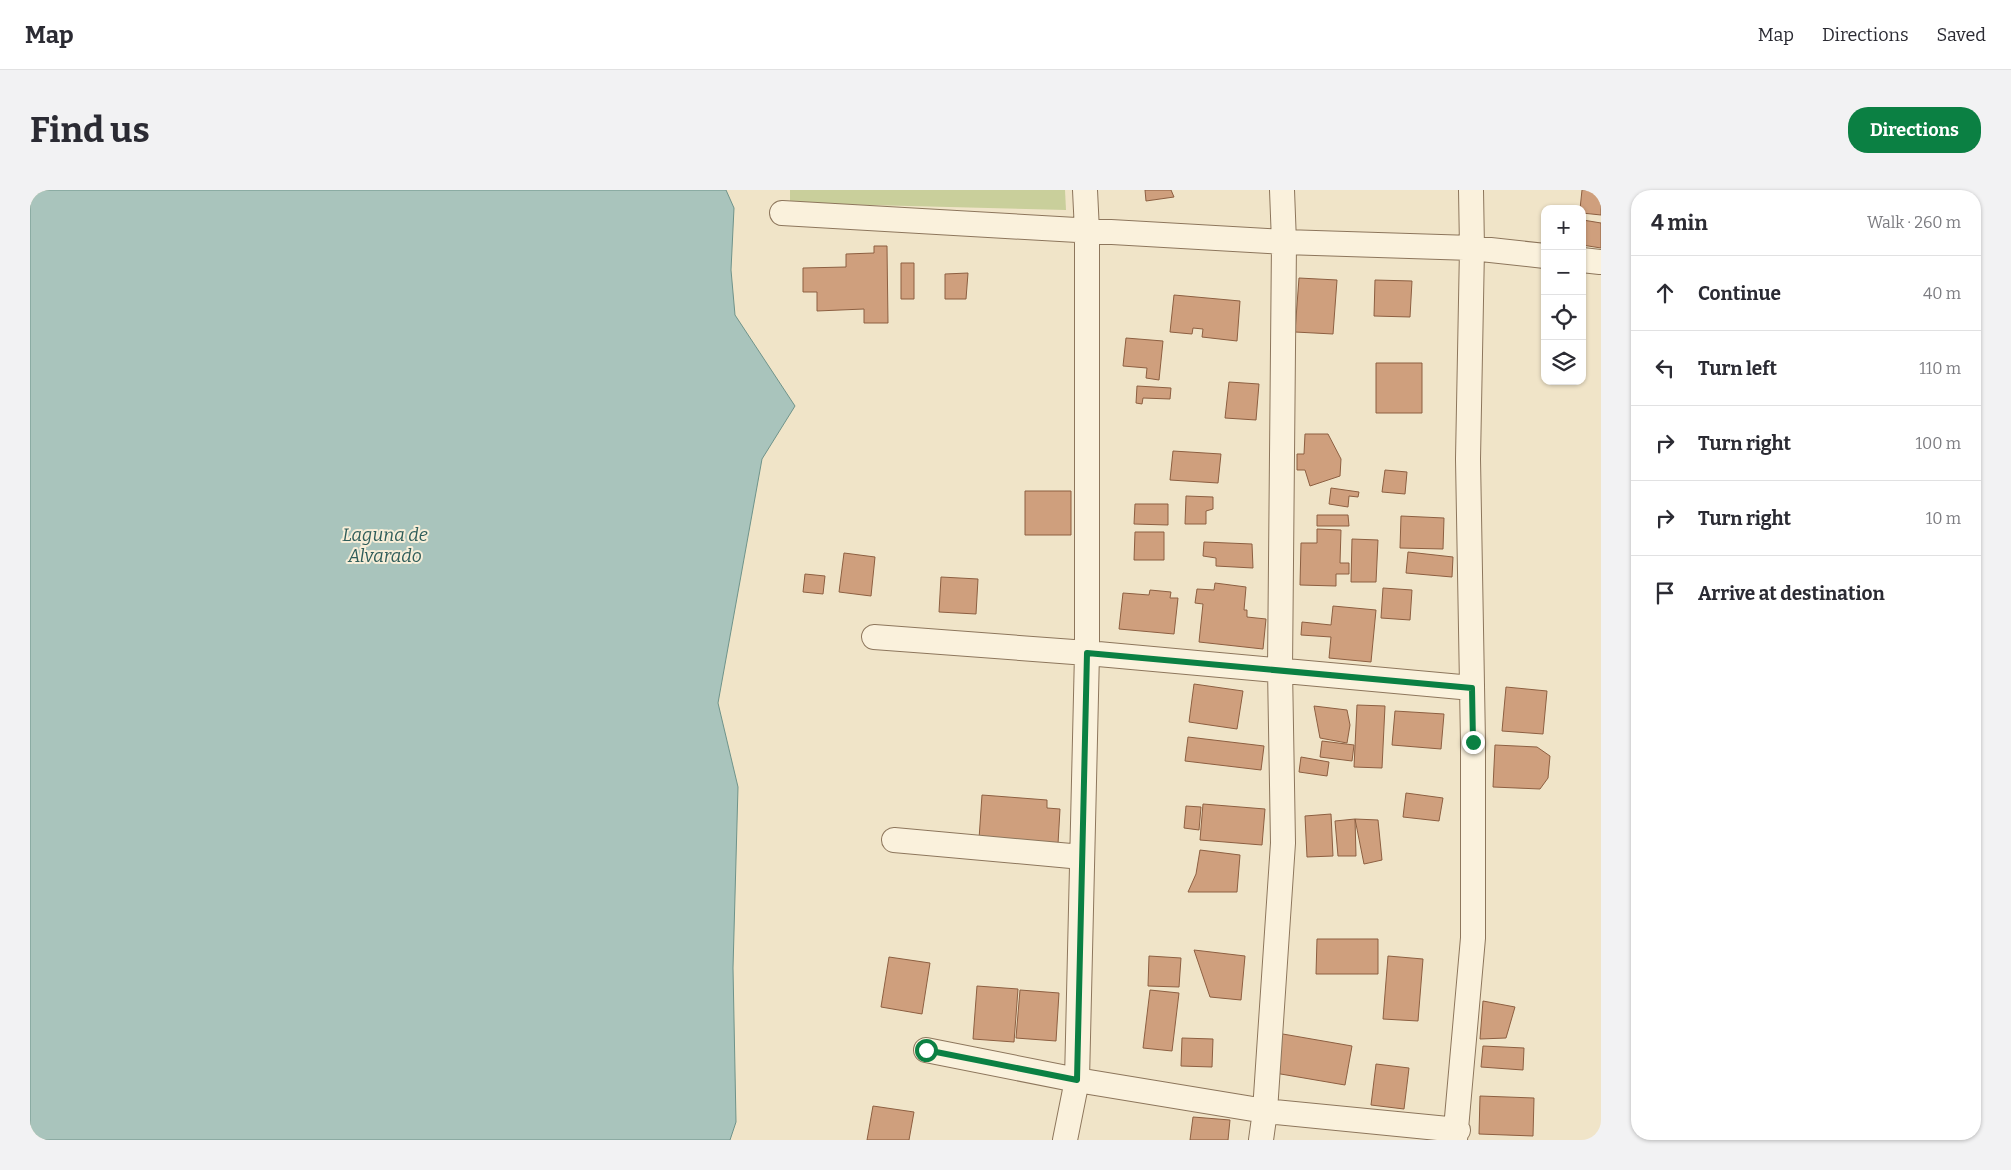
<!DOCTYPE html>
<html lang="en">
<head>
<meta charset="utf-8">
<style>
	:root { --surface:#fff; --page:#f2f2f3; --text:#2b2b33; --muted:#7c7c81; --line:#e1e1e2; --accent:#0b8043 }
	body { margin:0; font-family:Bitter,serif; background:var(--page); color:var(--text) }
	.controls { position:absolute; right:15px; top:15px; display:grid; overflow:hidden; border-radius:10px; box-shadow:0 1px 4px #0004 }
	.controls button { width:45px; height:45px; display:grid; place-items:center; padding:0; border:0; border-bottom:1px solid var(--line); background:var(--surface); color:var(--text); font:25px sans-serif }
	.stop { position:absolute; width:15px; height:15px; margin:-11px; border:4px solid #0b8043; border-radius:50%; background:#fff }
	.stop.end { background:#0b8043; border-color:#fff; box-shadow:0 1px 5px #0008 }
	.list { margin:0; padding:0; list-style:none }
	h2 { display:flex; justify-content:space-between; align-items:center; height:65px; margin:0; padding:0 20px; font-size:21px }
	h2 small { font-size:16px; font-weight:400; color:var(--muted) }
	.list li { display:grid; grid-template-columns:32px 1fr auto; gap:15px; align-items:center; box-sizing:border-box; height:75px; padding:0 20px; border-top:1px solid var(--line) }
	.list b { display:block; font-size:19px; white-space:nowrap }
	.list em { font-size:16px; font-style:normal; color:var(--muted) }
	.icon { flex:none; width:28px; height:28px; fill:none; stroke:currentColor; stroke-width:2; stroke-linecap:round; stroke-linejoin:round }
	.map { position:relative; flex:none; width:1571px; height:950px; overflow:hidden; border-radius:20px }
	header { display:flex; align-items:center; gap:30px; box-sizing:border-box; height:70px; padding:0 25px; background:var(--surface); border-bottom:1px solid var(--line) }
	header strong { font-size:24px }
	nav { display:flex; gap:28px; margin-inline-start:auto; font-size:18px }
	.intro { display:flex; align-items:center; justify-content:space-between; box-sizing:border-box; height:120px; padding:0 30px }
	h1 { margin:0; font-size:35px }
	.button { padding:12px 22px; border-radius:20px; background:var(--accent); color:#fff; font-size:18px; font-weight:700 }
	main { display:flex; gap:30px; padding:0 30px }
	aside { flex:1; background:var(--surface); border-radius:20px; box-shadow:0 1px 4px #0004 }
	.map>svg:first-child { display:block }
</style>
</head>
<body>
<header>
<strong>Map</strong>
<nav><a>Map</a><a>Directions</a><a>Saved</a></nav>
</header>
<div class="intro"><h1>Find us</h1><a class="button">Directions</a></div>
<main>
<div class="map">
<svg width="1571" height="950" viewBox="0 0 1571 950">
	<rect width="100%" height="100%" fill="#f0e4c8"/>
	<path fill="#c9cf9b" d="M760,0h275l1,20 -276,-7z"/>
	<path fill="#a9c4bc" stroke="#6f938a" d="M0,0h696l8,18 -3,62 4,45 60,91 -33,53 -44,244 20,84 -5,181 3,154 -6,18h-700z"/>
	<path fill="#cf9f7d" stroke="#8d5f41" d="M1115,0h26l3,7 -28,4z
		M1552,0h19v25l-19,-2v-4h-2z
		M1553,30l18,3v25l-19,-3z
		M844,56h13l1,77h-24v-14l-47,2v-19h-14v-24l43,-1v-13l28,-1z
		M871,73h13v36h-13z
		M938,83l-2,26h-21v-25z
		M1269,88l38,2 -4,54 -38,-2z
		M1345,90l37,1 -2,36 -36,-1z
		M1144,105l66,6 -3,40 -35,-4 1,-8 -10,-1 -1,6 -22,-2z
		M1096,148l37,3 -4,39 -13,-2 1,-10 -24,-2z
		M1346,173h46v50h-46z
		M1199,192l30,2 -3,36 -31,-2z
		M1107,196l34,2 -1,11 -27,-1 -1,6 -6,-1z
		M1275,244h23l13,25 -1,17 -30,10 -5,-16h-8v-16h7z
		M1143,261l48,3 -3,29 -48,-3z
		M1355,280l22,2 -2,22 -23,-2z
		M1301,298l28,4 -1,5 -9,-1 -1,11 -19,-3z
		M995,301h46v44h-46z
		M1156,306l27,1v12l-7,2v13h-21z
		M1105,314h33v21l-34,-1z
		M1287,325h31l1,11h-32z
		M1371,326l43,2 -1,31 -43,-1z
		M1287,339l24,1 -1,33h9v11h-13v12l-36,-1 1,-42h16z
		M1105,342h29v28h-30z
		M1322,349l26,1 -2,42h-25z
		M1174,352l48,2 1,24 -37,-2v-8l-13,-2z
		M1378,362l45,5 -1,20 -46,-4z
		M814,363l31,4 -4,39 -32,-4z
		M775,384l20,2 -2,18 -20,-2z
		M911,387l37,2 -2,35 -37,-2z
		M1185,393l31,4 -2,23h3v7l19,2 -3,30 -64,-7 4,-38 -8,-1 2,-14 17,1z
		M1353,398l29,2 -2,30 -29,-2z
		M1120,400l21,2 -1,6h8l-4,36 -55,-5 4,-36 26,2z
		M1303,416l43,4 -5,52 -42,-4 2,-21 -30,-2 1,-13 29,3z
		M1164,494l49,7 -6,38 -48,-7z
		M1476,497l41,4 -4,43 -41,-3z
		M1327,515l28,1 -3,62 -28,-1z
		M1284,516l33,4 3,15 -3,18 -27,-5z
		M1365,521l49,3 -3,35 -49,-4z
		M1158,547l76,9 -3,24 -76,-9z
		M1292,551l32,4 -2,16 -32,-4z
		M1465,555l42,2 13,9 -2,22 -8,11 -47,-2z
		M1271,567l28,5 -2,14 -28,-4z
		M1376,603l37,5 -4,23 -36,-4z
		M952,605l65,5v8l13,1 -2,35 -79,-5z
		M1173,614l62,5 -3,36 -62,-5z
		M1156,616l15,1 -2,23 -15,-2z
		M1301,624l2,42 -26,1 -2,-41z
		M1325,629l1,37h-18l-3,-35z
		M1325,629l23,1 4,40 -18,4z
		M1170,660l40,5 -3,37h-49l8,-18z
		M1287,749h61v35h-62z
		M1164,760l51,6 -4,44 -31,-3z
		M1119,766l32,2 -2,29 -31,-1z
		M1358,766l35,3 -5,62 -35,-2z
		M859,767l41,6 -8,51 -41,-7z
		M947,796l41,3 -4,53 -41,-3z
		M990,800l39,3 -3,48 -40,-3z
		M1120,800l29,3 -7,58 -29,-3z
		M1453,811l32,6 -9,31 -26,1z
		M1247,843l75,13 -7,39 -76,-13z
		M1152,848l31,1 -1,28 -31,-1z
		M1453,856l41,2 -1,22 -42,-3z
		M1346,874l33,4 -5,41 -33,-4z
		M1450,906l54,2 -1,38 -54,-2z
		M843,916l41,6 -5,28h-42z
		M1163,927l37,3 -2,20h-38z"/>
	<g fill="none" stroke-linecap="round" stroke-linejoin="round">
		<defs>
			<path id="minor" d="M752,23l502,29 188,6 73,8
				M1552,70l18,2
				M844,447l213,16 385,35
				M864,650l188,17
				M896,860l151,30 188,31 193,19
				M1035,950l12,-60 10,-427v-422l-2,-41
				M1231,950l4,-29 18,-268 -3,-174 4,-427 -2,-52
				M1425,950l18,-202v-196l-5,-283 4,-211 -1,-58"/>
		</defs>
		<use href="#minor" stroke="#8d765c" stroke-width="26"/>
		<use href="#minor" stroke="#faf1dc" stroke-width="24"/>
	</g>
	<g fill="none" stroke-linecap="round" stroke-linejoin="round">
		<path stroke="#0b8043" stroke-width="6" d="M896,860l151,30 10,-427 385,35 1,54"/>
	</g>
	<g text-anchor="middle" dominant-baseline="central" stroke-width="4" stroke-linejoin="round" paint-order="stroke">
		<g font-size="18" font-style="italic" fill="#2f5d5a" stroke="#f7eed8">
			<text x="355" y="345">Laguna de<tspan x="355" dy="21">Alvarado</tspan></text>
		</g>
	</g>
</svg>
<div class="controls">
<button>+</button>
<button>−</button>
<button><svg class="icon" aria-label="locate" viewBox="0 0 24 24"><circle cx="12" cy="12" r="6"/><path d="M12 2v4M12 18v4M2 12h4M18 12h4"/></svg></button>
<button><svg class="icon" aria-label="layers" viewBox="0 0 24 24"><path d="M12 4l9 5-9 5-9-5zM3 14l9 5 9-5"/></svg></button>
</div>
<div class="stop" style="left:896px;top:860px"></div>
<div class="stop end" style="left:1443px;top:552px"></div>
</div>
<aside>
<h2>4 min<small>Walk · 260 m</small></h2>
<ul class="list">
<li><svg class="icon" aria-label="ahead" viewBox="0 0 24 24"><path d="M12 20V5M6 11l6-6 6 6"/></svg><div><b>Continue</b></div><em>40 m</em></li>
<li><svg class="icon" aria-label="left" viewBox="0 0 24 24"><path d="M17 20v-9H6M10 6l-5 5 5 5"/></svg><div><b>Turn left</b></div><em>110 m</em></li>
<li><svg class="icon" aria-label="right" viewBox="0 0 24 24"><path d="M7 20v-9h11M14 6l5 5-5 5"/></svg><div><b>Turn right</b></div><em>100 m</em></li>
<li><svg class="icon" aria-label="right" viewBox="0 0 24 24"><path d="M7 20v-9h11M14 6l5 5-5 5"/></svg><div><b>Turn right</b></div><em>10 m</em></li>
<li><svg class="icon" aria-label="arrive" viewBox="0 0 24 24"><path d="M6 21V4h12l-3 4 3 4H6"/></svg><div><b>Arrive at destination</b></div></li>
</ul>
</aside>
</main>
</body>
</html>
